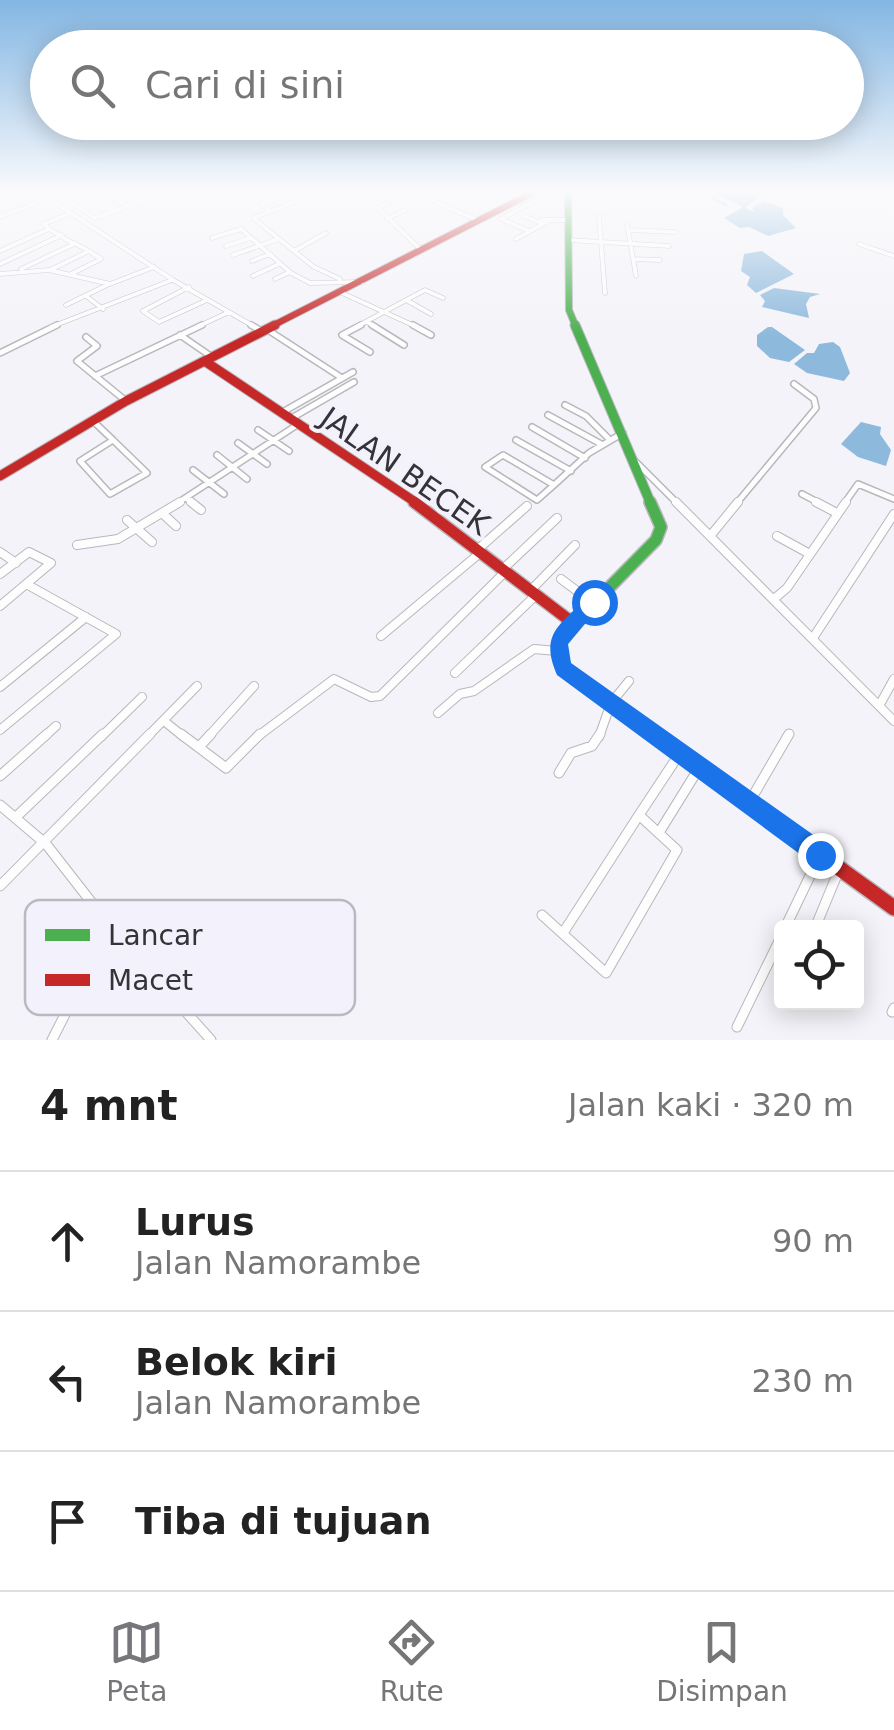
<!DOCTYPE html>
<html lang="id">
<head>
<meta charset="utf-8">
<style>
	:root { --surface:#fff; --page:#f6f6f6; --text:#222; --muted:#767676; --line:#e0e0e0; --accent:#77767b }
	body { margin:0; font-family:"DejaVu Sans",sans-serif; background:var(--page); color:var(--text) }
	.controls { position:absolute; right:30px; bottom:30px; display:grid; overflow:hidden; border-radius:10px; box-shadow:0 5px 25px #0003 }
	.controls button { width:90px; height:90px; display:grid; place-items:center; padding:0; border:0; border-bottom:2px solid var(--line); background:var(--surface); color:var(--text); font:50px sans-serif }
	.stop { position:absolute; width:30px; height:30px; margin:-22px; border:8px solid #1a73e8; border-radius:50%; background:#fff }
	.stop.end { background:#1a73e8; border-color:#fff; box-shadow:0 2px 10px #0008 }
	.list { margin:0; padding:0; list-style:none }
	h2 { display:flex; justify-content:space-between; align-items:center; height:130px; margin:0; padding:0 40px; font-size:42px }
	h2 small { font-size:32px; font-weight:400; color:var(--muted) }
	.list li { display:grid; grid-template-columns:65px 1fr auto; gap:30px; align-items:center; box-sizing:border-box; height:140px; padding:0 40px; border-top:2px solid var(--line) }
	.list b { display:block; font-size:38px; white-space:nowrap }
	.list p { margin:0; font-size:32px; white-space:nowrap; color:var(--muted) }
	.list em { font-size:32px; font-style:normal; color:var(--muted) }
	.icon { flex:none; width:55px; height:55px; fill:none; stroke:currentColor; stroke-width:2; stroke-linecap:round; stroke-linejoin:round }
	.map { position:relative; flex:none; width:894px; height:1040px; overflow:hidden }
	.search { position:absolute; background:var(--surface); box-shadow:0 5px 25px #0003; left:30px; right:30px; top:30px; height:110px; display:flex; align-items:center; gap:25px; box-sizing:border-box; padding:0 35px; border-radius:55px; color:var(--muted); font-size:38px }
	.sheet { height:550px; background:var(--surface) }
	nav { display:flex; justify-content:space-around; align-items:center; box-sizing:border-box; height:140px; border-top:2px solid var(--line); background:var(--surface); font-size:28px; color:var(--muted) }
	nav a { display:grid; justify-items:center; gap:5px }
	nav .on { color:var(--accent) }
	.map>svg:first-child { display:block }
</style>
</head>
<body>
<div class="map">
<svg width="894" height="1040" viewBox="0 0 894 1040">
	<rect width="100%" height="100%" fill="#f4f3f9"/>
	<path fill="#8db9dc" d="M709,191h56l-20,17 9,4 -2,-4 12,-7 19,7v7l13,13 -28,8 -19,-9 -9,1 -16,-10 19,-11z
		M762,251l32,23 -38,19 -9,-8 3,-8 -9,-6 3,-17z
		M774,288l46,6 -10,3 -4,7 3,14 -47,-11 3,-6 -5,-6z
		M768,327h4l33,23 -16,12 -19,-4 -13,-12v-11z
		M833,342l7,5 10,26 -6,8 -37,-8 -13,-9 13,-11h7l5,-9z
		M861,422l20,5 -1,7 11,16 -5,16 -28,-9 -17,-13z"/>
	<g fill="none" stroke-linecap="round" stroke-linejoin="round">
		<path stroke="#8db9dc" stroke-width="2.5" d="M700,191l26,14"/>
		<defs>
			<path id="street-far3" d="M37,191l136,89 82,47
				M91,191l-24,9 28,18
				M99,191l29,15
				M123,191l16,10
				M186,191l12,5 15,-5
				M232,191l11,9 23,-9
				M411,191l68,30
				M588,191v4
				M604,191l1,6
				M621,191l1,5
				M290,194l10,6 -47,18 61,49 26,12
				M49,197l17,-6
				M390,202l-12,6 43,42
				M271,211l-10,-7 36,-13
				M524,216l17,7
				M0,217l49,-19
				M599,217l6,76
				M95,218l74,-27
				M387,219l18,-9
				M501,219l52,-28
				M501,219l28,12
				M541,220h27
				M627,224l9,52
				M48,228l-4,-4 27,-11
				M629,230l46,2
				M212,238l29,-9 50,44 19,10 52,-1
				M516,239l34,-19
				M568,240l101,6
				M859,244l35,12
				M226,246l24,-8
				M0,251l49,-22
				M294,251l32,-18
				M233,255l46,-16
				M633,259l27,1
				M252,261l18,-7
				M0,264l62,-29
				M21,269l53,-25 -25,-15
				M50,270l39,-19 -15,-8
				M0,274l49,-4 61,14 44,-17
				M71,274l30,-15 -12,-8
				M253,276l26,-12
				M275,279l15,-7
				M189,287l-46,24 16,11 48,-22
				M342,293l75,34
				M86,296l17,13
				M408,301l23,13
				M66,305l43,-21
				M367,322l9,5
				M51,327l121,-47
				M197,327l32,-15
				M356,327l69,-37 18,8"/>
			<path id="street-far2" d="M251,325l12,7
				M361,325l-19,10 28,17
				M372,325l32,20
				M413,325l18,10
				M268,330l74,48
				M180,335l32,22
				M86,337l11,9 -20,15 49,40
				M0,353l57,-28
				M95,376l107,-51
				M565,405l21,11 22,22
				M281,413l72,-41
				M548,415l53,29
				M290,419l64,-37
				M92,420l21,20
				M532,427l53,31
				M258,430l31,21
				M113,440l34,33 -37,21 -30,-33z
				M516,440l55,31
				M238,443l29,21
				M217,455l30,24
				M503,455l51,30 -17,15 -52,-33z
				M634,460l44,44
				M193,470l31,24
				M554,485l35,-32 34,-20
				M802,494l19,10
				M186,498l8,6
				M176,504l121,-79
				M736,504l80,-96 -2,-9 -20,-15
				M844,504l14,-20 36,15"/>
			<path id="street-far1" d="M191,502l10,8
				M676,502l218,219
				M816,502l19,10
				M162,513l14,13
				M127,520l25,22
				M711,535l27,-33
				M777,536l31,17
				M77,545l41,-6 62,-37
				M477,550l50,-44
				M0,552l16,11
				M503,569l54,-51
				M0,574l29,-22 22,11 -51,43
				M561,579l32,24
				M530,591l45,-46
				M774,599l13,-11 59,-86
				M381,636l99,-83
				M813,638l81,-124
				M455,673l81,-78
				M0,687l86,-70
				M879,706l15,-27
				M438,713l22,-19 14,-3 60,-42 23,2
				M164,721l20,16
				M0,730l116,-96 -88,-49
				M44,737l12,-11
				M101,737l41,-40
				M147,737l50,-51
				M208,737l46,-51
				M257,737l77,-58 37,18 9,-1 125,-124
				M599,737l12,-34 18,-22"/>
			<path id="street" d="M181,734l45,34 34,-34
				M199,747l12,-13
				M559,773l12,-20 21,-7 8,-12
				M0,776l47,-42
				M750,801l39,-67
				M0,805l46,39 71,91 94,105
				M639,815l41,-62
				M15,818l88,-84
				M660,831l39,-63
				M0,886l150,-152
				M542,915l64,58 71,-123 -38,-35 -76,118
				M785,928l35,-73
				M815,928l24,-58
				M892,1012l2,-4
				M737,1027l45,-92
				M52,1040l32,-63 33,-41"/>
			<path id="fast-far2" d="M568,191l1,119 7,17"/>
			<path id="fast-far1" d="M575,325l76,179"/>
			<path id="fast" d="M594,603l62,-63 5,-13 -11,-25"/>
			<path id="jam-far3" d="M270,327l266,-136"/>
			<path id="jam-far2" d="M206,362l212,142
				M0,476l126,-75 149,-76"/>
			<path id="jam-far1" d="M414,502l159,121
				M594,603l-35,41v15l9,13 89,65"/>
			<path id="jam" d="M654,734l240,174"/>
		</defs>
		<use href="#street-far3" stroke="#b8b7bc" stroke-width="5"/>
		<use href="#street-far2" stroke="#b8b7bc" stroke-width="8"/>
		<use href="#street-far1" stroke="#b8b7bc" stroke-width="10"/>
		<use href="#street" stroke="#b8b7bc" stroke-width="11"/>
		<use href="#fast-far2" stroke="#b8b7bc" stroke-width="8"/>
		<use href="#fast-far1" stroke="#b8b7bc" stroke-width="11"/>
		<use href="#fast" stroke="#b8b7bc" stroke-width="14"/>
		<use href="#jam-far3" stroke="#b8b7bc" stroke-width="8"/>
		<use href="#jam-far2" stroke="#b8b7bc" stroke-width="11"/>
		<use href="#jam-far1" stroke="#b8b7bc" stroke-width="14"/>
		<use href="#jam" stroke="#b8b7bc" stroke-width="18"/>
		<use href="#street-far3" stroke="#fdfdfe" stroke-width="4"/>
		<use href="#street-far2" stroke="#fdfdfe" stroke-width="5"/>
		<use href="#street-far1" stroke="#fdfdfe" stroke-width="8"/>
		<use href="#street" stroke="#fdfdfe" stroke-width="9"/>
		<use href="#fast-far2" stroke="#4caf50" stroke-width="6"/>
		<use href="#fast-far1" stroke="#4caf50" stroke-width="9"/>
		<use href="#fast" stroke="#4caf50" stroke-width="11"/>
		<use href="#jam-far3" stroke="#c62828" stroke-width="6"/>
		<use href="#jam-far2" stroke="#c62828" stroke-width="9"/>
		<use href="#jam-far1" stroke="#c62828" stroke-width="11"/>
		<use href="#jam" stroke="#c62828" stroke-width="15"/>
	</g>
	<linearGradient id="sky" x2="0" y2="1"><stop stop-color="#83b6e3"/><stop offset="0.57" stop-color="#fafafc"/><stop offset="1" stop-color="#fafafc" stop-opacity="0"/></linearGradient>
	<rect width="894" height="337" fill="url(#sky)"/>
	<path fill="#1a73e8" d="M594,595l9,7 -35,42 3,19 258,183 3,9 -3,8 -9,3 -8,-3 -255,-188c-18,-42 3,-49 30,-78z"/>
	<g text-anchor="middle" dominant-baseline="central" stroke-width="8" stroke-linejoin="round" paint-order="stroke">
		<g font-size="30" fill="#343337" stroke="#f3f1fb">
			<text transform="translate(405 471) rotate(35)">JALAN BECEK</text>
		</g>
	</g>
	<rect x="25" y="900" width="330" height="115" rx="15" fill="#f3f1fb" stroke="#bab8c0" stroke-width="2.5"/>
	<rect x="45" y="929" width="45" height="12" fill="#4caf50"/>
	<rect x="45" y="974" width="45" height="12" fill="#c62828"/>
	<g font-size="28" fill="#343337">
		<text x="108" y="945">Lancar</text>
		<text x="108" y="990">Macet</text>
	</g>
</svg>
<div class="controls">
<button><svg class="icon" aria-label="locate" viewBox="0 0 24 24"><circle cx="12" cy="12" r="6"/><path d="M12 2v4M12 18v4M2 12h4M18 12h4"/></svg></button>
</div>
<div class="stop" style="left:594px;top:602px"></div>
<div class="stop end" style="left:820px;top:855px"></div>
<div class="search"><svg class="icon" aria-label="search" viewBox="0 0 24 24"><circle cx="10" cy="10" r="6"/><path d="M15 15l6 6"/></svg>Cari di sini</div>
</div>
<section class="sheet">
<h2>4 mnt<small>Jalan kaki · 320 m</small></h2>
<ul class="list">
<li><svg class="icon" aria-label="ahead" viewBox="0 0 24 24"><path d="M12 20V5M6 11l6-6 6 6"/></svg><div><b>Lurus</b><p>Jalan Namorambe</p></div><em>90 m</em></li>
<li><svg class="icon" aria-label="left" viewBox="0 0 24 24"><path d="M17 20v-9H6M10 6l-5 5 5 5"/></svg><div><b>Belok kiri</b><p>Jalan Namorambe</p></div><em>230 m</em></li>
<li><svg class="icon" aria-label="arrive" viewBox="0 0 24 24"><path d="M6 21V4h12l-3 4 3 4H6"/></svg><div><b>Tiba di tujuan</b></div></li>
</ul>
</section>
<nav>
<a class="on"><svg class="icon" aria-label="map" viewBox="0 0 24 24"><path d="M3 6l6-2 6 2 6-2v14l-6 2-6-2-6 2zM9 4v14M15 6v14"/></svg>Peta</a>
<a><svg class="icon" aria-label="directions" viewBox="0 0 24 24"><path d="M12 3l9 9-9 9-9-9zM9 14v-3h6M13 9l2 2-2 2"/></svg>Rute</a>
<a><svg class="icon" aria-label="saved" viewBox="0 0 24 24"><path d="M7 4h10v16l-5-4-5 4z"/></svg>Disimpan</a>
</nav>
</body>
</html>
